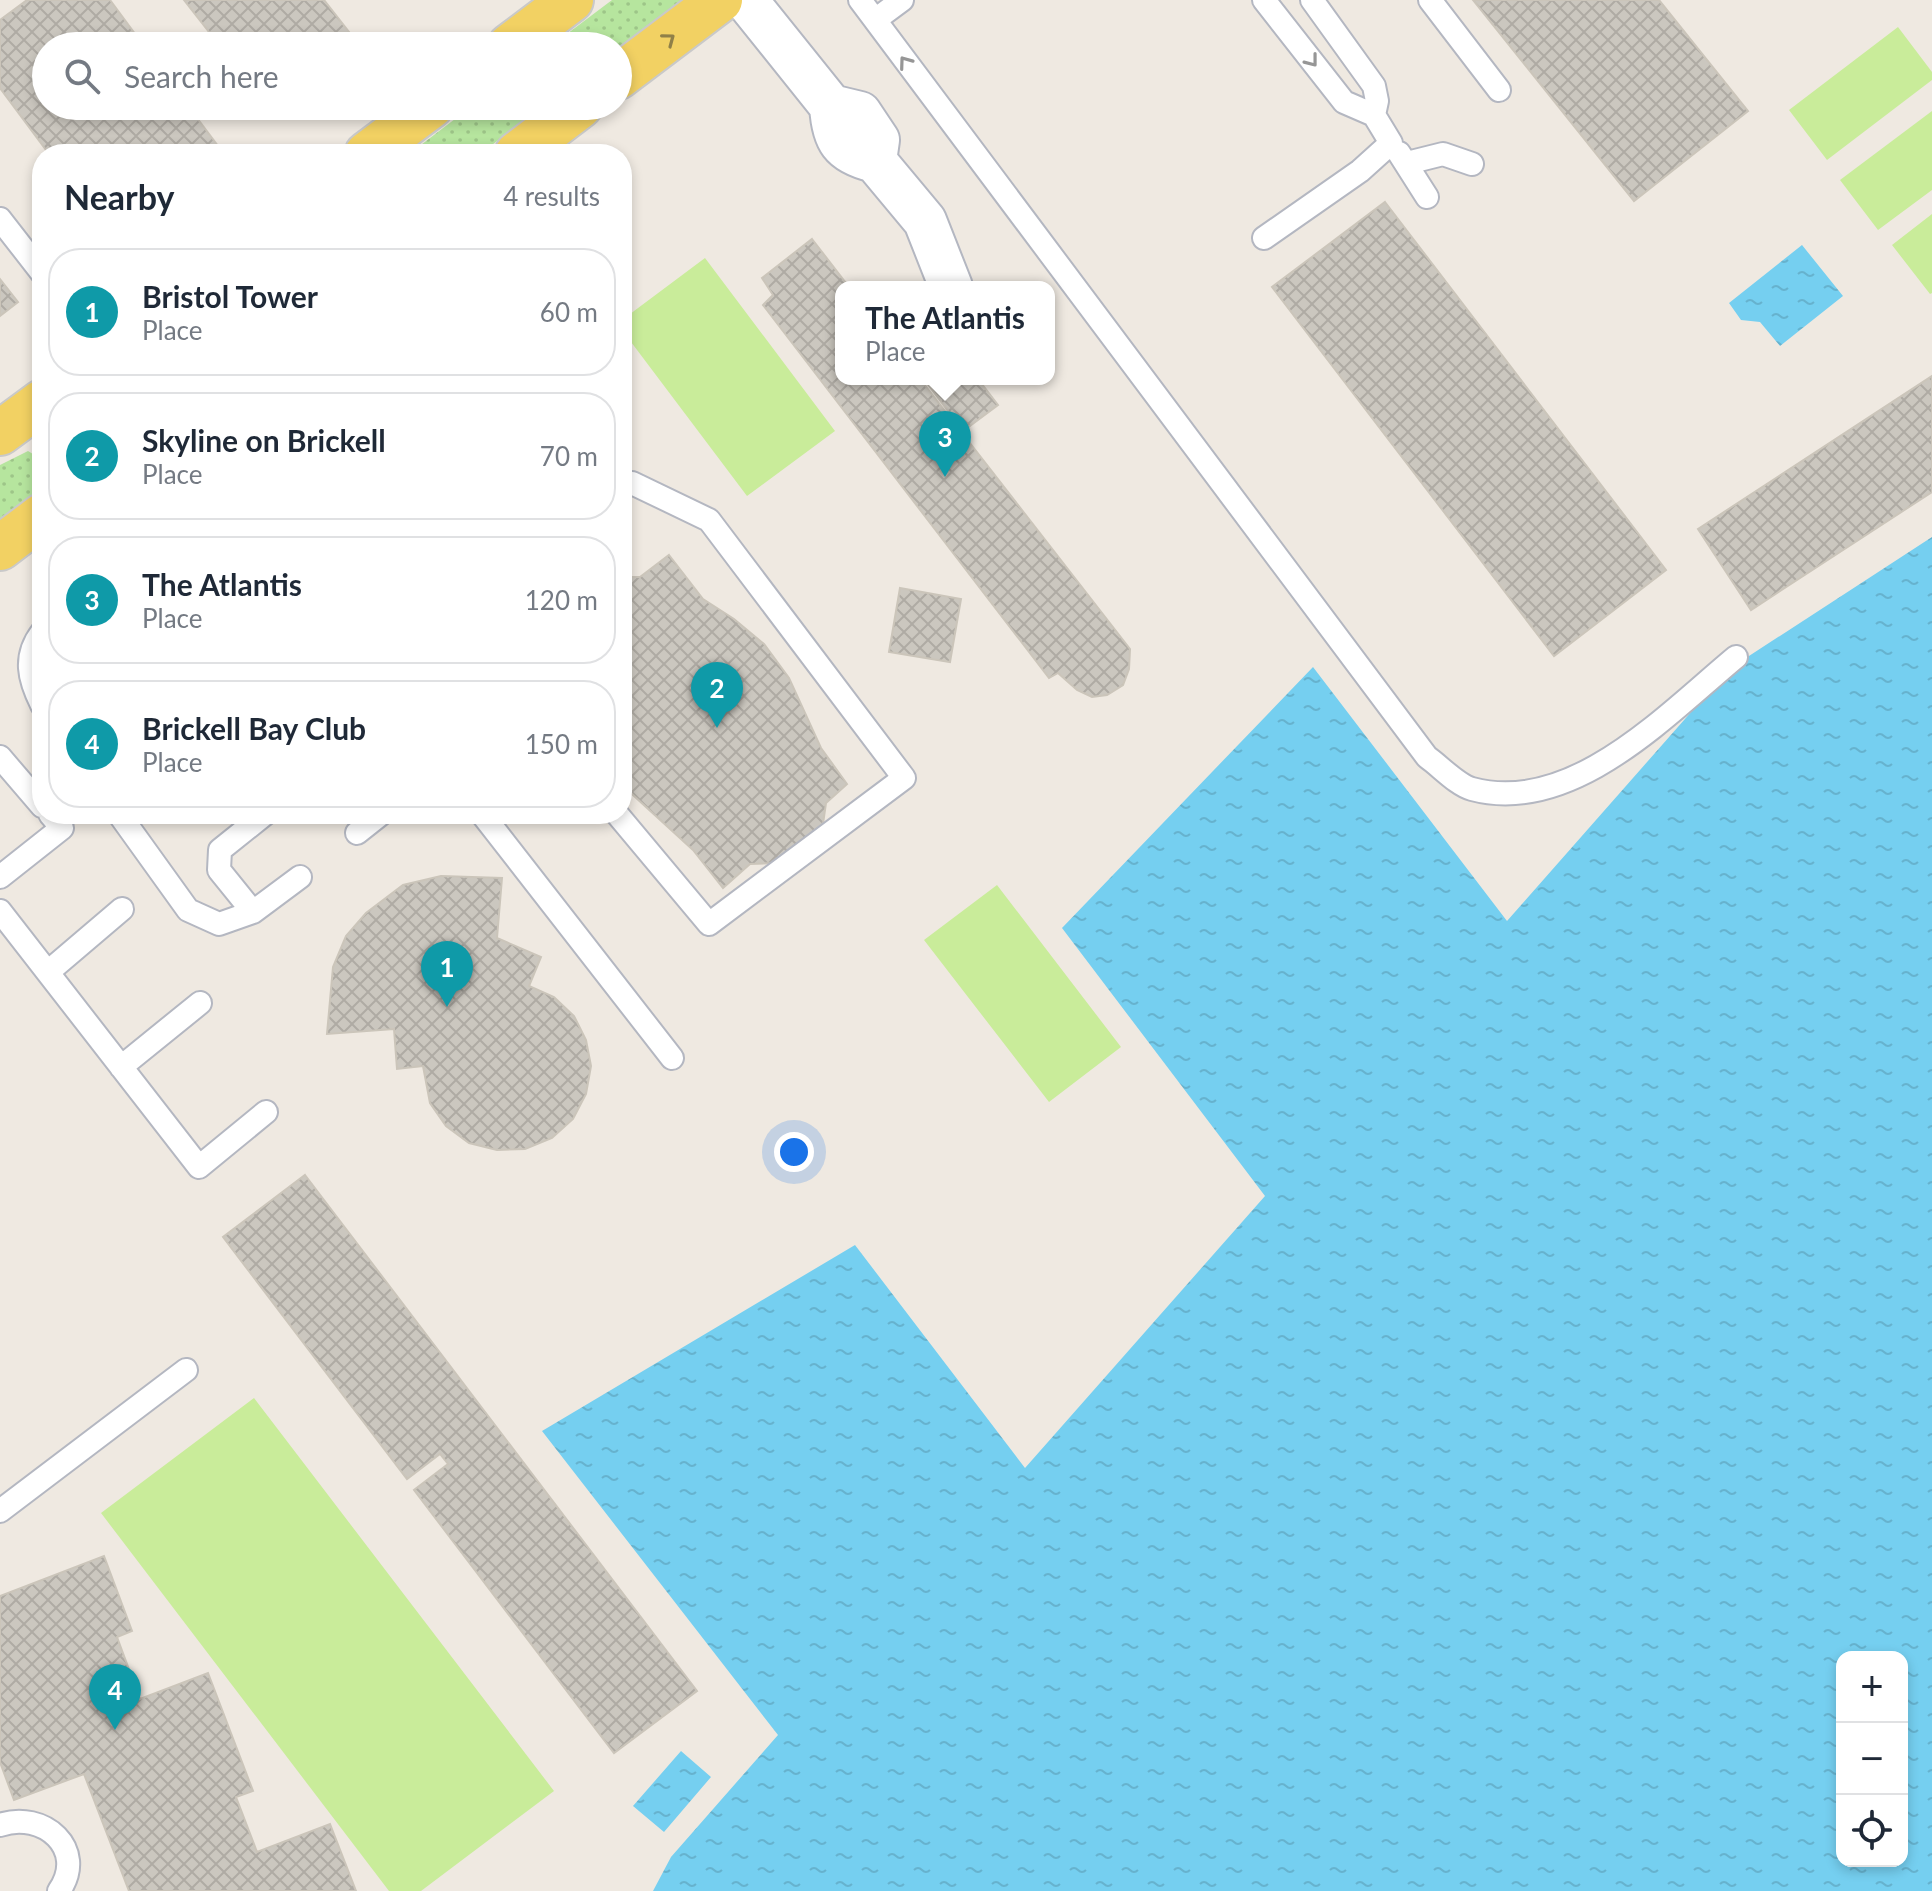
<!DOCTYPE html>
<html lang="en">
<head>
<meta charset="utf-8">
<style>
	:root { --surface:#fff; --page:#f6f6f7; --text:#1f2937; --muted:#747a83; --line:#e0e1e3; --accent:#d93025 }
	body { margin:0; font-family:Lato,sans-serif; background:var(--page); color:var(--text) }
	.controls { position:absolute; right:24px; bottom:24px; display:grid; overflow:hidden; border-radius:16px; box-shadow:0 4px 12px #0003 }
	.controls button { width:72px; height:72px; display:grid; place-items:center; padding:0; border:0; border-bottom:2px solid var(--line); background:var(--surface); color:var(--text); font:40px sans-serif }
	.you { position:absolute; left:794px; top:1152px; width:28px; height:28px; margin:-20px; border:6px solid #fff; border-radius:50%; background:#1a73e8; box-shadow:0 0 0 12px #1a73e833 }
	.badge { display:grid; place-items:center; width:52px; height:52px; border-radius:50%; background:var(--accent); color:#fff; font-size:26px; font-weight:700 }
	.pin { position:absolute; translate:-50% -66px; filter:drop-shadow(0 2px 4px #0008) }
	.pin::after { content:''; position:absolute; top:42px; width:28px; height:24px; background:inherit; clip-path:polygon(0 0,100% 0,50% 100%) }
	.popup { position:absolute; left:835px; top:281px; width:220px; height:104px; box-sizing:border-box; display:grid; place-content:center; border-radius:16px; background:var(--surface); filter:drop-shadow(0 2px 6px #0005); font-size:26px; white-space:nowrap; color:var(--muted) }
	.popup b { font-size:30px; color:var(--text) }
	.popup::after { content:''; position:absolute; left:50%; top:100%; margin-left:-16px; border:16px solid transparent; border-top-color:var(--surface) }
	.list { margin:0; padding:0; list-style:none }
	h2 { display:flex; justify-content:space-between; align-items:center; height:104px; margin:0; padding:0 32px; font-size:34px }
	h2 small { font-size:26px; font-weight:400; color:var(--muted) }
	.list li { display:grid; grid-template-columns:52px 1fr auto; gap:24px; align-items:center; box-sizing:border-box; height:128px; margin:0 16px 16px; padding:0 16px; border:2px solid var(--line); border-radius:32px }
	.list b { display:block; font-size:30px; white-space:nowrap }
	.list p { margin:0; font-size:26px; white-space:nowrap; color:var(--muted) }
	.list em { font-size:26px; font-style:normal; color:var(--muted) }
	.icon { flex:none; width:44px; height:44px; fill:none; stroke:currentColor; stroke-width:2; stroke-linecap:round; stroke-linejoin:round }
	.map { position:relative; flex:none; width:1932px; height:1891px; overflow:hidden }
	.search { position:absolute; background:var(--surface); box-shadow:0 4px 12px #0003; left:32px; top:32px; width:600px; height:88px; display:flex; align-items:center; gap:20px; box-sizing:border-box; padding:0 28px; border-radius:44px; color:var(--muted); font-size:30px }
	.panel { position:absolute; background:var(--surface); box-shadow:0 4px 12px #0003; left:32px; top:144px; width:600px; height:680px; border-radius:32px }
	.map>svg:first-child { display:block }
</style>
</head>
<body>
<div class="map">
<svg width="1932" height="1891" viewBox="0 0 1932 1891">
	<defs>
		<pattern id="grass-dots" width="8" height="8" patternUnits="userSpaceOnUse" patternTransform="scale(2)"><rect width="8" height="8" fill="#b6e59e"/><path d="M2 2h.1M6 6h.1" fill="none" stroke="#9dc588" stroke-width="1.8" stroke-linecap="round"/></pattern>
		<pattern id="water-ripples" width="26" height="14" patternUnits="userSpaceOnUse" patternTransform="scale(2)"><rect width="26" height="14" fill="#75cff0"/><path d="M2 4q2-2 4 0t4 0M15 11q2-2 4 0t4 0" fill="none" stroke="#66b2ce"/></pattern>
		<pattern id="building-cross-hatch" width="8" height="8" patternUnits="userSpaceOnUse" patternTransform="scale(2)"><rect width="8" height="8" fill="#cbc7bf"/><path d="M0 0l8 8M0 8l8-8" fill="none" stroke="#afaba4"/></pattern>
	</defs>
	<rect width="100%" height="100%" fill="#efe9e1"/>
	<path fill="url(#grass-dots)" d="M612,0h71l-65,49v-3h-67z
		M472,106h71l-63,48h-71z
		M28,451l13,8v29l-41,31v-54z"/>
	<path fill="#c9ec9a" d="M1898,27l34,45v8l-105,80 -38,-50z
		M1932,111v79l-54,40 -38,-50z
		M1932,214v79l-2,1 -38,-49z
		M705,258l130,173 -88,65 -125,-166v-10z
		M997,885l124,162 -72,55 -125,-162z
		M254,1398l300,393 -133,100h-32l-288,-378z"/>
	<path fill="url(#water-ripples)" fill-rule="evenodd" d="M1802,245l41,51 -63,50 -20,-24 -19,-2 -12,-17z
		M1932,537v1354h-1279l18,-34 107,-122 -236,-304 313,-186 170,223 240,-272 -203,-268 251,-261 194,254 222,-252zM1842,1657h60v204h-60z
		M681,1751l30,26 -47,55 -31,-26z"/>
	<path fill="url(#building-cross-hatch)" stroke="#cbc5ba" stroke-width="2" d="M27,0h83l34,46h-98v60h142l36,48h-175l-49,-66v-68z
		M184,0h140l36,46h-140z
		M1473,0h186l89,111 -114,90z
		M266,106h24l-15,11z
		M1385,202l281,368 -112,86 -282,-369z
		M812,239l37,48h-8v92h79l210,270 -1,20 -6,16 -16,10 -15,2 -15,-7 -19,-17 -9,5 -286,-373 10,-10 -11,-17z
		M0,279l18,23 -18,14z
		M1932,376v116l-181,118 -53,-81z
		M924,379h54l20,26 -35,26z
		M669,555l34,44 31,20 30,25 25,34 32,70 26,36 -21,19 -3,21 -11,17 -36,22 -26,1 -27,24 -30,-38 -71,-65v-208h18z
		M900,588l61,11 -11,63 -61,-10z
		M441,876l61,2 -5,60 44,19 -12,29 25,11 20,19 12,24 5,26 -5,28 -13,25 -21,19 -27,11 -28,1 -28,-7 -23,-17 -16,-23 -7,-37 -26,3 -3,-40 -67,5 6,-67 13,-31 20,-23 37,-28z
		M305,1175l392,516 -83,62 -200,-263 34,-26 -8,-10 -33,25 -184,-242z
		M104,1556l28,75 -15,6 23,62 68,-26 45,118 -17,6 21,55 73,-28 26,67h-227l-45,-117 -70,26 -14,-38v-166z"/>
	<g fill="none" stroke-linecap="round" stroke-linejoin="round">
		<defs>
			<path id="service" d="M860,0l567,757c13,9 30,28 45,32 100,27 195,-75 264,-132
				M1264,0l80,102 30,13 17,28 -31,28 -96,67
				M1312,0l62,86 3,15 -3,14
				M1430,0l69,90
				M875,20l27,-20
				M1399,153l28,44
				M1407,163l36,-9 29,10
				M0,219l42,54
				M42,632c-19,25 -13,47 0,73
				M0,757l42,49
				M119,814l69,96 31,14 34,-12 47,-35
				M482,814l190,244
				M617,814l92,110 195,-146 -195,-258 -77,-37
				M357,833l24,-19
				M0,877l62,-49 -12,-14
				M0,911l199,256 67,-55
				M253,912l-34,-42 1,-20 45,-36
				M48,972l74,-63
				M121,1067l79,-64
				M0,1511l186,-141
				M0,1825c43,-15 88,24 59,66"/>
			<path id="minor" d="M746,0l85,106c2,34 10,47 44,55l3,-21 -18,-27 -29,-7
				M875,161l50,60 26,66"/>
			<path id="primary" d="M510,46l61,-46
				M618,77l102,-77
				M367,154l64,-48
				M517,154l63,-48
				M0,433l42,-31
				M0,548l42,-32"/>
		</defs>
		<use href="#service" stroke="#b4b7c1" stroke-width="26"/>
		<use href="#minor" stroke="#b4b7c1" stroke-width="46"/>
		<use href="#primary" stroke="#c9c9c9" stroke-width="48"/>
		<use href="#service" stroke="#fff" stroke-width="22"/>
		<use href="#minor" stroke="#fff" stroke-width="42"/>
		<use href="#primary" stroke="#f2d163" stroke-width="44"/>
	</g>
	<defs><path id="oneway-chevron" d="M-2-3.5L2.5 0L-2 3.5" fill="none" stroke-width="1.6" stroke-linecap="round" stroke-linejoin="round" transform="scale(2)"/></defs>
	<use stroke="#908048" href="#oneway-chevron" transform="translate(669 39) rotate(-37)"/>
	<g stroke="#969696">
		<use href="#oneway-chevron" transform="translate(1312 61) rotate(52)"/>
		<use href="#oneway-chevron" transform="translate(905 62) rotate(-126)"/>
	</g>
</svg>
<div class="controls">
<button>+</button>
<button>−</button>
<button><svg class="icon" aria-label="locate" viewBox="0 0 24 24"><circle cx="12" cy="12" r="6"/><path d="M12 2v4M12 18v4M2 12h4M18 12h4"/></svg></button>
</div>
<div class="you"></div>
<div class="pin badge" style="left:447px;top:1007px;background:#0f9aa8">1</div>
<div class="pin badge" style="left:717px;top:728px;background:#0f9aa8">2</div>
<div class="pin badge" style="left:945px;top:477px;background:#0f9aa8">3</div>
<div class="popup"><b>The Atlantis</b>Place</div>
<div class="pin badge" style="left:115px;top:1730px;background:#0f9aa8">4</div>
<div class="search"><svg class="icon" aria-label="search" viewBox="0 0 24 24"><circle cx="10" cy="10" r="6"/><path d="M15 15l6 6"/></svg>Search here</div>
<section class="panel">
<h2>Nearby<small>4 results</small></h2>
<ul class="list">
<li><span class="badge" style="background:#0f9aa8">1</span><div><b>Bristol Tower</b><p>Place</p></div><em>60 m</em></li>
<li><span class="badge" style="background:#0f9aa8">2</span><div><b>Skyline on Brickell</b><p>Place</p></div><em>70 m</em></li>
<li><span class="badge" style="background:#0f9aa8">3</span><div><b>The Atlantis</b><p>Place</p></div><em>120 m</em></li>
<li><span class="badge" style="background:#0f9aa8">4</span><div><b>Brickell Bay Club</b><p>Place</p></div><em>150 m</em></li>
</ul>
</section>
</div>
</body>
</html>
